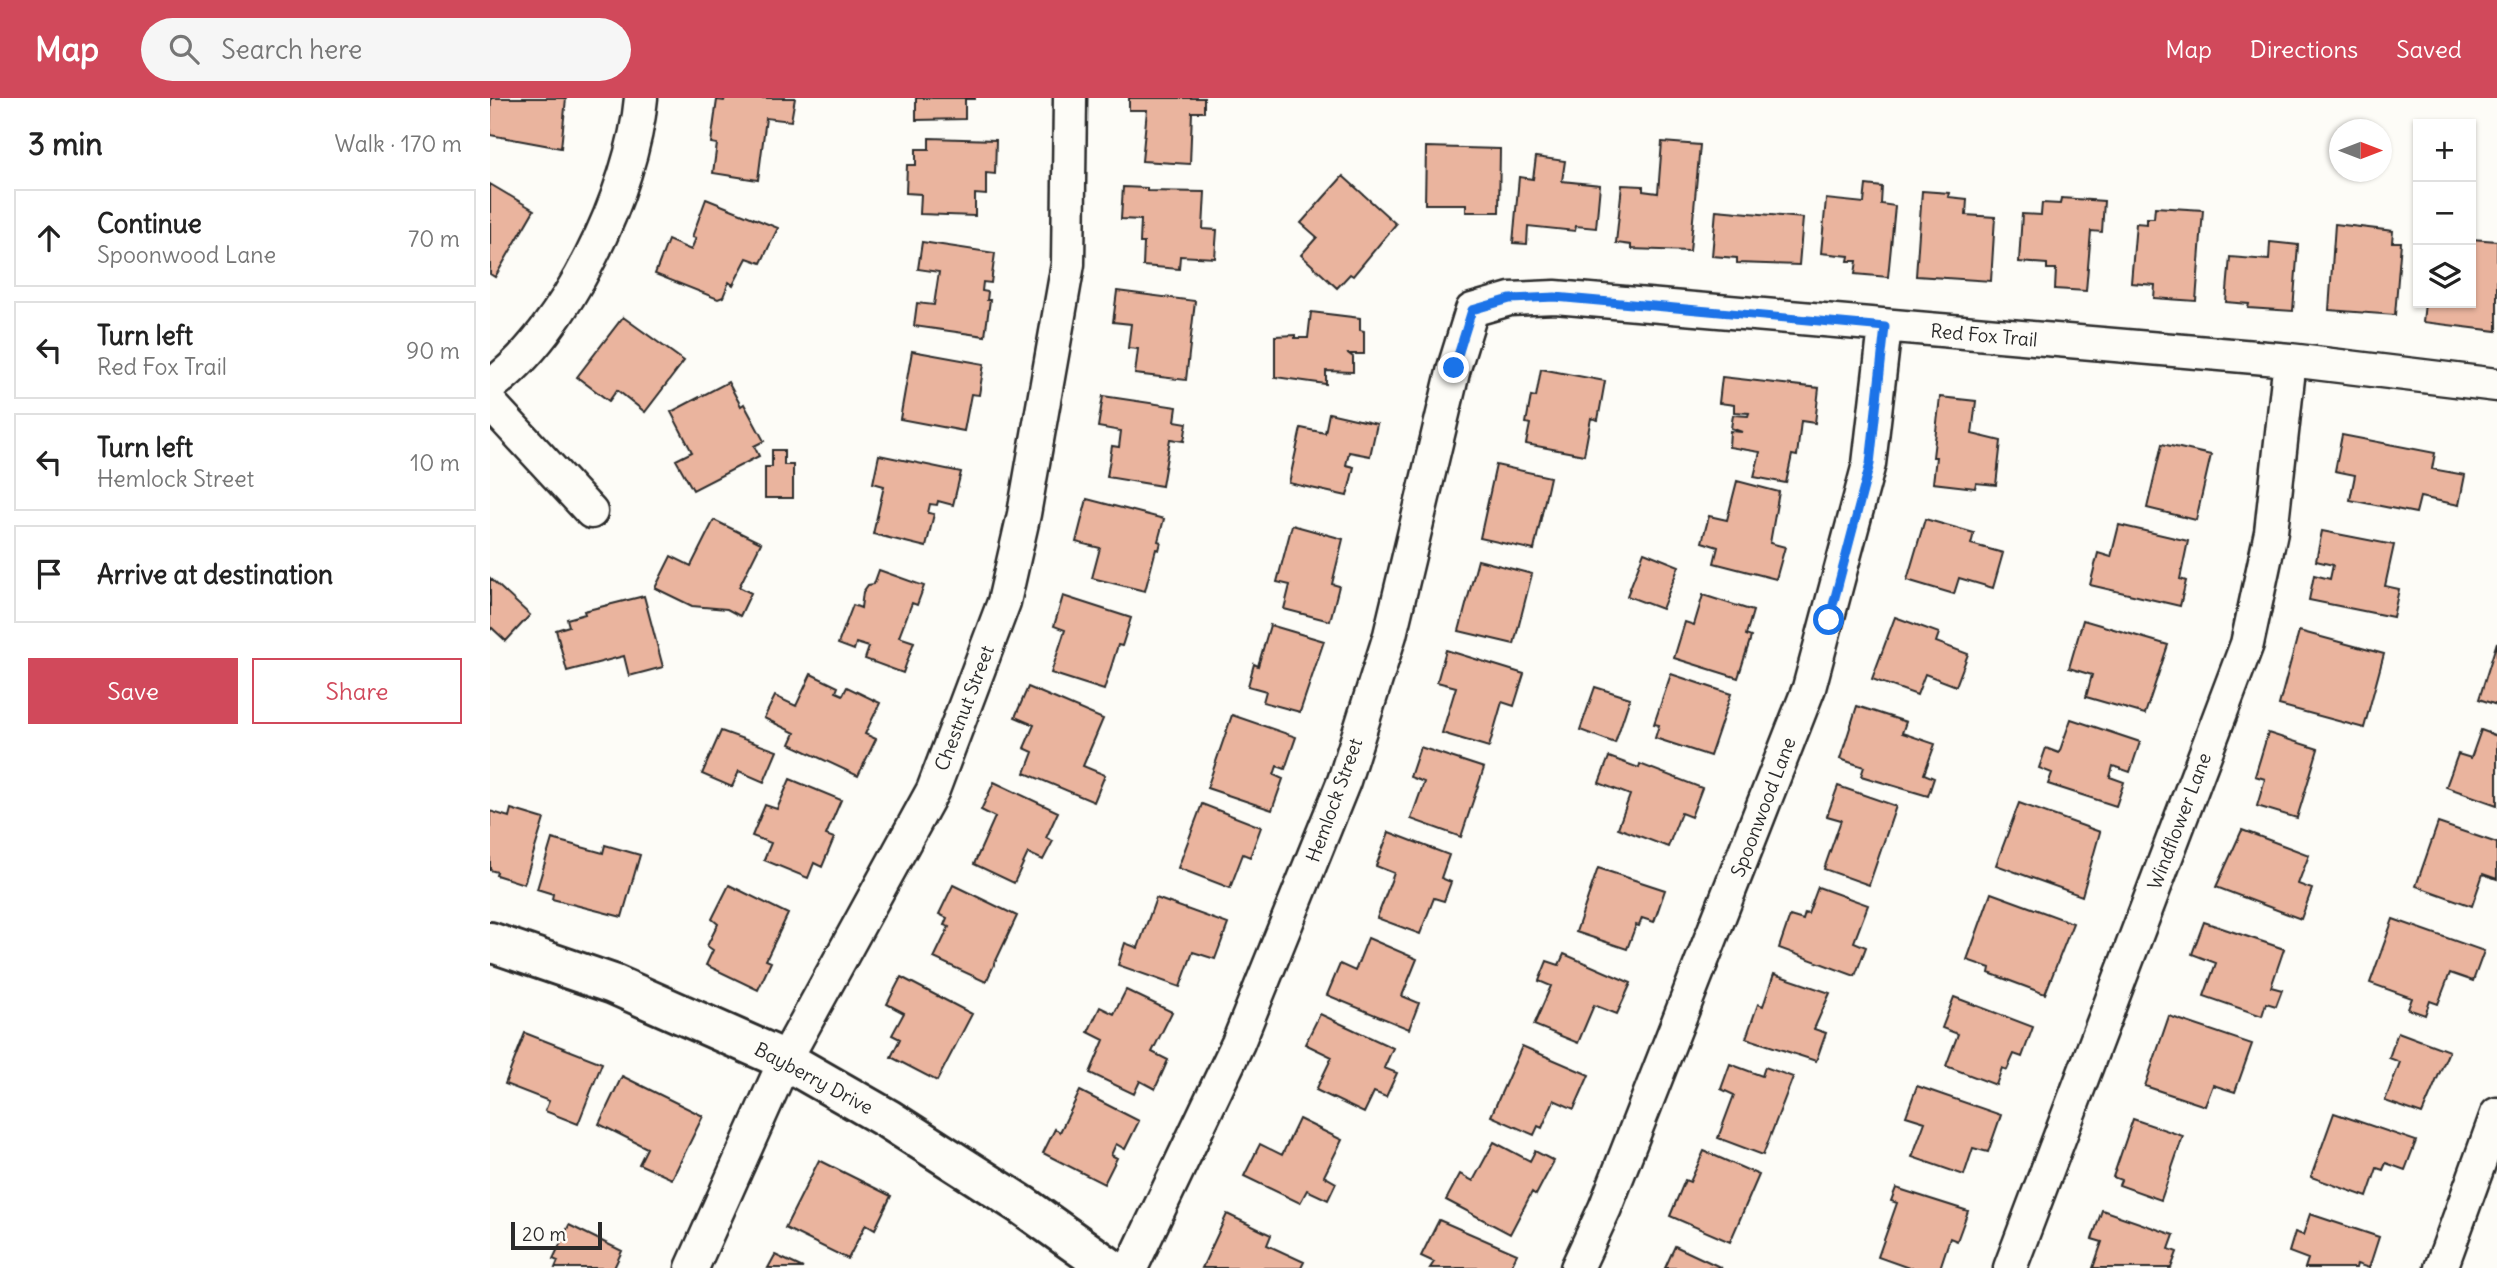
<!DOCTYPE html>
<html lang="en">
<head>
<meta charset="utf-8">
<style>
	:root { --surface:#fff; --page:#f6f6f6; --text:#222; --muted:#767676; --line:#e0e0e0; --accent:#d1495b }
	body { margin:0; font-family:Delius,sans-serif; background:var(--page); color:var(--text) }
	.controls { position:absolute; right:21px; top:21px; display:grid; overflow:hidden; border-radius:0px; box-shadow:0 2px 5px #0004 }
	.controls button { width:63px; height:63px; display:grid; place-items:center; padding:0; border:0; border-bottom:2px solid var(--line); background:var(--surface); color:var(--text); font:35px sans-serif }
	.compass { position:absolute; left:1839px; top:21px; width:63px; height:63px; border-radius:50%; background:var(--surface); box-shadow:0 2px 5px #0004; rotate:90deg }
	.scale { position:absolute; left:21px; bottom:18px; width:91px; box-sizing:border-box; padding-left:7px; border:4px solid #2b2b2b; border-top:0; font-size:19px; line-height:24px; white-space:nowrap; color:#2b2b2b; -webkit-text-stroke:5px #fdfcf7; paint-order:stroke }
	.stop { position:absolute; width:21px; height:21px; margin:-16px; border:5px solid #1a73e8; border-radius:50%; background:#fff }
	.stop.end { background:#1a73e8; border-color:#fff; box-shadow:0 2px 7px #0008 }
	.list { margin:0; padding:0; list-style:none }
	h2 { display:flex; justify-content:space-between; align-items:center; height:91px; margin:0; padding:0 28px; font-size:30px }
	h2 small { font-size:23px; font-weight:400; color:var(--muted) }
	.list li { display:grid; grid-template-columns:46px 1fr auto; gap:21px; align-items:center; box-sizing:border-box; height:98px; margin:0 14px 14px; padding:0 14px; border:2px solid var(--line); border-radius:0px }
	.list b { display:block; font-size:26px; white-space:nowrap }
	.list p { margin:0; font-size:23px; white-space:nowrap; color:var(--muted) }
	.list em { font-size:23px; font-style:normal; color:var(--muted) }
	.actions { display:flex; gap:14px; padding:21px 28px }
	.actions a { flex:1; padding:16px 0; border:2px solid var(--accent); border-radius:0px; text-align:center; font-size:24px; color:var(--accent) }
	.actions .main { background:var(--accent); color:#fff }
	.icon { flex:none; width:38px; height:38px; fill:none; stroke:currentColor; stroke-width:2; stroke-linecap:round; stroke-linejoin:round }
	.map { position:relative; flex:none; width:2007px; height:1170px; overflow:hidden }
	header { display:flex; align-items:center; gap:42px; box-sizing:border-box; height:98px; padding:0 35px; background:var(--accent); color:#fff }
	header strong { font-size:33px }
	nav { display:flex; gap:38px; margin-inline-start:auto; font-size:24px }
	.search { width:490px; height:63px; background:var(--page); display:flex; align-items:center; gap:18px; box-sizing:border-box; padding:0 24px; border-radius:38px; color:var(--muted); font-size:26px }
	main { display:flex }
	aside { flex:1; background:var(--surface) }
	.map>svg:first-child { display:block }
</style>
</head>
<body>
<header>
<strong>Map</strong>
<div class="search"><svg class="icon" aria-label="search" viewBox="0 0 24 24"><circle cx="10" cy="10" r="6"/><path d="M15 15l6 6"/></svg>Search here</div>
<nav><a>Map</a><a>Directions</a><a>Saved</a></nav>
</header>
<main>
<aside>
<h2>3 min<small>Walk · 170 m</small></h2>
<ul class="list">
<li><svg class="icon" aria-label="ahead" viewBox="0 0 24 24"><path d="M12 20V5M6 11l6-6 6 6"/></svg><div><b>Continue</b><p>Spoonwood Lane</p></div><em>70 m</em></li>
<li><svg class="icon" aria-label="left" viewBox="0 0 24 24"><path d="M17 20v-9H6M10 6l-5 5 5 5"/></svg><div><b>Turn left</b><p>Red Fox Trail</p></div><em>90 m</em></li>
<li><svg class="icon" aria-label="left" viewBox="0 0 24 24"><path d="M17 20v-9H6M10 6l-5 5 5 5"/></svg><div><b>Turn left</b><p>Hemlock Street</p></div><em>10 m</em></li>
<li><svg class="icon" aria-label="arrive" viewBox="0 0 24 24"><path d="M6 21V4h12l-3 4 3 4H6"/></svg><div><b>Arrive at destination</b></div></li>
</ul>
<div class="actions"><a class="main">Save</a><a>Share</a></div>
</aside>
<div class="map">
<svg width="2007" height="1170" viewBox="0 0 2007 1170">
	<rect width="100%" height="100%" fill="#fdfcf7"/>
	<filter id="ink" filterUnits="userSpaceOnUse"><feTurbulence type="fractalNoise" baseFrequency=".0143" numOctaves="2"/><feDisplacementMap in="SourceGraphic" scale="14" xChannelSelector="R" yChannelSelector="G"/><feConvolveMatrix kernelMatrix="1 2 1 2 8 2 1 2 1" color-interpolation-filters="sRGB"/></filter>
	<g filter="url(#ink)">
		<path fill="#eab49e" stroke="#2b2b2b" stroke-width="2" d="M1,0h75l-5,50 -71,-13z
			M235,0h70l-4,23 -25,-3 -8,62 -45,-7 4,-29 -6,-1 6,-43 7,1z
			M426,0h59v1h-10v20l-49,1z
			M639,0h75v14h-12l-2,52 -48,-3 5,-51h-18z
			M439,40l67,2 -1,34 -9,-1v22l-11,-1v22l-55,-2 1,-20 -15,-1 1,-28h9v-16h13z
			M1172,44l38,3 -10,106 -59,-2v-4l-15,-2 6,-58 21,1v5l15,2z
			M936,49l74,2 -1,63h-33v-8h-41z
			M1046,59l29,4 -3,20 38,4 -4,43 -20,-2 -1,5 -47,-5 -1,18 -14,-1 6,-66 14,2z
			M853,78l53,48 -43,52 -3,-2 -13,14 -36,-33 16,-18 -16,-14z
			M0,86l44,26 -39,67 -5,-3z
			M1376,87l16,2 -1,17 14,2 -7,71 -33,-3 2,-13h-9l1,-5 -28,-3 5,-54 38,4z
			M633,89l24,1v3l58,1 -2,37 14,1 -2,28 -35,-2 -1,13 -36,-3 1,-23h-4l1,-23 -20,-1z
			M1432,93l27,2 -1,4 19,2 -1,16 29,2 -4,64 -75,-5z
			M1571,100l43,3 -2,31 -11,-1 -5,60 -31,-2 1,-20h-9v-5l-28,-2 3,-48 19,1 1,-12 18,1z
			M216,101l72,29 -17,35 -14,-5 -14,27 -4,-3 -6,15 -5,2 -63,-25 13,-34 23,10 5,-12 -4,-1z
			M1665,109l48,3 -7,91 -42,-3 1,-13 -24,-2 5,-60 11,1v-6h7z
			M1226,112l87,8 -4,47 -62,-2v-5l-25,-2z
			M1845,126l58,7 -1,11h9l-6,73 -66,-5z
			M1981,141l26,2v90l-74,-9 2,-19h46z
			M432,144l73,11 -4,30 -8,-1 -1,9 6,1 -1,8h3l-5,36 -71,-10 3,-23 17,2 5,-33 -21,-3z
			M1780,144l28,3 -5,66 -45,-3 1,-4 -23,-2 4,-45 39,3z
			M627,193l78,10 -9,79 -51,-6 3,-25 -10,-1 3,-24 -18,-2z
			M821,214l49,6v12l4,1v23h-15l4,3v15l-27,-1v13l-51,-7v-41l20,-1v3h13z
			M133,219l61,44 -39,51 -28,-22 -8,11 -32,-24z
			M422,253l72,13 -5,31 -8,-1 -7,37 -64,-12z
			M1051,271l64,12 -7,39 -7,-2 -7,37 -58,-11 4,-20 -4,-1 5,-27 5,1z
			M1232,279l97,11 -4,35 -14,-2 -4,35 -5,-1 -6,28 -32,-6 6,-25 -31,-5 1,-16 12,1 -11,-4 2,-13 15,1 1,-3 -15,-1v-7l-15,-2z
			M238,284l13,24 3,-2 20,37 -10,5 5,10 -66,34 -17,-30 16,-8 -21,-40z
			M613,298l74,11 -2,14 12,2 -3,18 -14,-2 -8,47 -55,-9 5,-31 7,1 2,-16 -23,-4z
			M1450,299l36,4 -4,33 29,7 -5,44 -20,-2 -1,5 -42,-5 3,-26h-3z
			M839,315l48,11 -7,32 -21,-4 -3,13 8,2 -7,29 -58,-13 12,-55 24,5z
			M1852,337l93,18 -3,16 33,6 -6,30 -39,-8 -4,16 -66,-13 5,-25 -20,-4z
			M1672,346l49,11 -15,65 -49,-12z
			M282,352h12v15h9v33h-28v-31h7z
			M389,357l82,17 -8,33 -15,-4 -1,4 -7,-1 -2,9 6,1 -8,33 -53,-13 11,-48 -11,-3z
			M1006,367l54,12 -16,73 -54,-12z
			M1247,383l42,11 -9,51 15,4 -9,32 -62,-16 4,-16 -16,-5 7,-26 18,4z
			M597,401l77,20 -6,22 3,1 -2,8 -3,-1 -11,42 -53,-13 8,-30 -24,-6z
			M1435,421l49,14 -3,11 32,9 -10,35 -34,-10 -5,16 -47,-14z
			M224,422l47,23 -22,44 12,6 -11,23 -13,-7 -35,-3 -37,-18 16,-32 20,10z
			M802,427l51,14 -11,45 7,2 -9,35 -46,-12 6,-24 -13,-3z
			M1629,427l69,16 -8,38 6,2 -6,25 -90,-21 8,-32 13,4z
			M1832,433l72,14 -9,41 14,3 -6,28 -84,-17 5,-25 16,4 3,-14 -17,-4z
			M1154,454l35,14 -17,43 -35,-13z
			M988,462l54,14 -18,70 -55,-13z
			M389,472l45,16 -7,19 -5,-2 -13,34 15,5 -11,31 -38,-14 4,-12 -13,-4 -2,7 -16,-6 15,-39 8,3 2,-16 5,-7 6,-1z
			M0,480l40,37 -24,26 -14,-13 -2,2z
			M1213,497l50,16 -7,24 5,2 -13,41 -64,-20 11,-36 9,3z
			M154,498l19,71 -34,9 -5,-20 -57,15 -11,-41 13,-4 -2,-7 18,-5 -1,-3z
			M573,498l68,22 -9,28 -4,-1 -14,45 -53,-17 14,-43 -11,-4z
			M1405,519l44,16 -3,9 32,12 -12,32 -31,-12 -8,21 -45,-16z
			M1593,522l85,25 -23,69 -59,-17 6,-22 -23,-7z
			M780,527l54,16 -24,71 -37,-10 3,-11 -18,-5 6,-22 4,2z
			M1809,533l85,23 -20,74 -85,-23z
			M2007,544v63l-18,-6z
			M956,552l78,24 -10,32 -12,-4 -13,45 -47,-14 14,-46 -19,-5z
			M321,576l27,13 -2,5 7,3 4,-8 33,16 -15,31 11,5 -18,37 -68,-32 5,-11 -31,-15 11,-22 21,10z
			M1181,576l60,20 -21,62 -55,-18 4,-13 -5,-1z
			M538,589l75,32 -20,47 22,9 -11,27 -69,-29 8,-21 -9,-4 10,-23 -19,-8z
			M1105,589l35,11 -15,45 -35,-13z
			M1367,608l49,16 -4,11 33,11 -11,30 10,4 -6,18 -67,-20 3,-9 -24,-8z
			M742,617l64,22 -11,32 -8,-3 -3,9 9,4 -11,31 -65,-22z
			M1581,621l69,23 -10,30 -17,-6 -3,11 14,5 -8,24 -68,-22 4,-11 -13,-5 7,-20 13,5z
			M1991,632l16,6v69l-51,-18 12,-33 13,4z
			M231,633l56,20 -13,31 -25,-11 -7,16 -30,-13z
			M1778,635l50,16 -21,69 -40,-12 8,-27 -10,-3z
			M930,649l64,21 -23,69 -50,-18 13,-37 -14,-5z
			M1119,659l30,11 1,-4 62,24 -11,29 -10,-4 -13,34 -50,-19 12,-33 -31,-12z
			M300,681l51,21 -15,35 8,3 -12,29 -8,-4 -6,15 -44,-18 7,-17 -19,-7 13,-31 12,4z
			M504,684l64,30 -12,26 7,3 -10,19 -15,-7 -14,30 -40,-19 21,-47 -14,-7z
			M1348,688l58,20 -27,79 -45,-16 17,-49 -14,-4z
			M1529,705l81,29 -18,64 -86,-31z
			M712,706l59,23 -11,30 -7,-3 -13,34 -52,-20z
			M21,711l33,10 -20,65 -28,-9 1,-3 -7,-2v-59l19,6z
			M1948,725l59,20v36l-14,-5 -11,32 -56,-20z
			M1752,732l67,25 -11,29 14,5 -11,30 -85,-32z
			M899,734l60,23 -8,23 10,4 -7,19 -10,-3 -14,36 -43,-16 17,-45 -18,-7z
			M62,741l51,14 2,-8 35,10 -18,62 -70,-18 1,-5 -16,-5z
			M1108,770l67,22 -11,32 -12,-4 -3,8 -3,-1 -9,24 -51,-17z
			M239,787l59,29 -22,46 5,2 -13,28 -52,-25 7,-15 -6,-4 11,-22 -6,-5z
			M463,787l64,31 -31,66 -52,-24 15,-31 -5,-2 3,-7 -8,-4z
			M1328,789l50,18 -14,37 12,5 -11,29 -76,-28 11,-32 13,4 2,-7 3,1z
			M1501,795l82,30 -28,71 -56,-21 1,-5 -23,-8z
			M666,800l72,26 -13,35 -22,-7 -13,35 -62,-22 7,-22 13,5z
			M1903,821l91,32 -11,30 -23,-8 -12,31 -8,-3 -5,14 -17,-6 4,-11 -42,-15z
			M1714,824l80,27 -13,38 11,3 -6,16 -10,-3 -4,13 -58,-20 12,-33 -24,-9z
			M878,840l49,21 -15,37 17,7 -10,26 -82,-34 13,-31 15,7z
			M1074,856l67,29 -14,31 -23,-9 -16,38 -44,-18 17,-39 -12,-5 8,-20 12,4z
			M1284,876l56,19 -16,36 12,4 -10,28 -70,-23 12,-34 5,2z
			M411,879l71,37 -35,67 -46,-24 9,-18 -8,-4 12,-22 -17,-9z
			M636,892l46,22 -20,40 16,8 -13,29 -15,-8 -6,13 -44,-21 14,-33 -16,-8 12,-25 14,7z
			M1464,899l79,30 -11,30 -8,-3 -7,16 -5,-2 -6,17 -50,-19 12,-32 -16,-6z
			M830,916l73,34 -9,20 13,5 -11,24 -12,-5 -10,21 -48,-23 16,-33 -27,-13z
			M1679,918l83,28 -17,48 -22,-7 -8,21 -60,-20z
			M1908,934l51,19 -27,63 -37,-13 15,-39 -11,-4z
			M35,935l77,30 -24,61 -33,-13 4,-10 -44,-17z
			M1032,948l67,29 -15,34 -20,-9 -12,28 -4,-2 -4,9 -43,-19z
			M1240,966l32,12 3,-9 28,10 -30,78 -45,-17 16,-43 -13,-6z
			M132,978l81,40 -31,63 -33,-15 8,-16 -48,-24z
			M1427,988l84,29 -13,37 -15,-4 -9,27 -52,-18 13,-35 -19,-6z
			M590,993l59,30 -14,28 -9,-5 -5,11 6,3 -13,26 -61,-31 12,-24 5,3z
			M1844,1015l82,28 -11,29 -19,-7 -3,7 -6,-2 -10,29 -56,-20z
			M809,1021l43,21 -18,36 12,7 -8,17 -21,-10 -7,13 -56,-27 16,-32 22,11z
			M1643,1021l50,17 -22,64 -42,-15 2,-5 -8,-3z
			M1004,1044l36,19 5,-10 19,10 -18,34 -4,-3 -22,42 -64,-34 14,-26 13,7z
			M1214,1053l55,24 -29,67 -60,-26 15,-36 5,2z
			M329,1062l72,36 -16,33 -9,-5 -18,35 -63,-31z
			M1406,1090l72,23 -11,30 -7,-3 -10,30h-31l-31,-11 19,-54 -6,-2z
			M1612,1112l72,25 -5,14 8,3 -6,16h-78l9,-26 -10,-3z
			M737,1116l44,21 -4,10 37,17 -3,6h-99z
			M1820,1116l69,23 -10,31 -12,-4 -1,4h-51l3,-9 -19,-7 6,-20 8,3z
			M949,1122l78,34 -7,14h-80l4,-6 -13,-6z
			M79,1127l53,26 -8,17h-59l3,-7 -5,-2z
			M1185,1148l47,22h-57z
			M285,1157l28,13h-35z"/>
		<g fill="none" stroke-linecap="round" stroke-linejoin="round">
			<defs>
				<path id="street" d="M0,288c76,-54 143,-196 151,-288
					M0,305l101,109
					M202,1170l93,-208 148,-270 71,-188 20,-88 44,-250 2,-166
					M641,1170l107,-225 106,-262 46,-146 64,-267 18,-58 38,-11 45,-2 735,63 207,25
					M1087,1170l28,-60 204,-520 60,-224 16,-137
					M1520,1170l237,-624 24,-112 19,-172
					M1951,1170l56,-154"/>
				<path id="secondary" d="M0,844l123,42 172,76 103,59 134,86 88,63"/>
			</defs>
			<use href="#street" stroke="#2b2b2b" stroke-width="37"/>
			<use href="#secondary" stroke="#2b2b2b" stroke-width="44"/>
			<use href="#street" stroke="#fdfcf7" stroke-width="32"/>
			<use href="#secondary" stroke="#fdfcf7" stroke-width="38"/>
		</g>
	</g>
	<g fill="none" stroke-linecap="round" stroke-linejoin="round" filter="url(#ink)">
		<path stroke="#1a73e8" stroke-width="9" d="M964,270l18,-58 38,-11 45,-2 330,30 -15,137 -41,156"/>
	</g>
	<g text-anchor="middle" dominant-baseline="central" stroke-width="5" stroke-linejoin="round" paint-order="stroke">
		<g font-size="19" fill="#2b2b2b" stroke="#fdfcf7">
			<text transform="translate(1494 237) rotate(5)">Red Fox Trail</text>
			<text transform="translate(474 610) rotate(-69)">Chestnut Street</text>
			<text transform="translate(844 702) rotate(-70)">Hemlock Street</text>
			<text transform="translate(1273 709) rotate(-69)">Spoonwood Lane</text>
			<text transform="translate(1689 723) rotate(-69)">Windflower Lane</text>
			<text transform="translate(324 980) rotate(28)">Bayberry Drive</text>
		</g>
	</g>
</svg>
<div class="controls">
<button>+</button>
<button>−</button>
<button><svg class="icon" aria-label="layers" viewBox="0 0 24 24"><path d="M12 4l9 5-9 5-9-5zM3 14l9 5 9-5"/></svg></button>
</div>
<svg class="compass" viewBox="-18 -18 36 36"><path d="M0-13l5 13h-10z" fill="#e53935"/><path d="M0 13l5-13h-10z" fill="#767676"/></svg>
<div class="scale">20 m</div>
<div class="stop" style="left:1339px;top:522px"></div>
<div class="stop end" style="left:964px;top:270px"></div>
</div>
</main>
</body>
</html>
